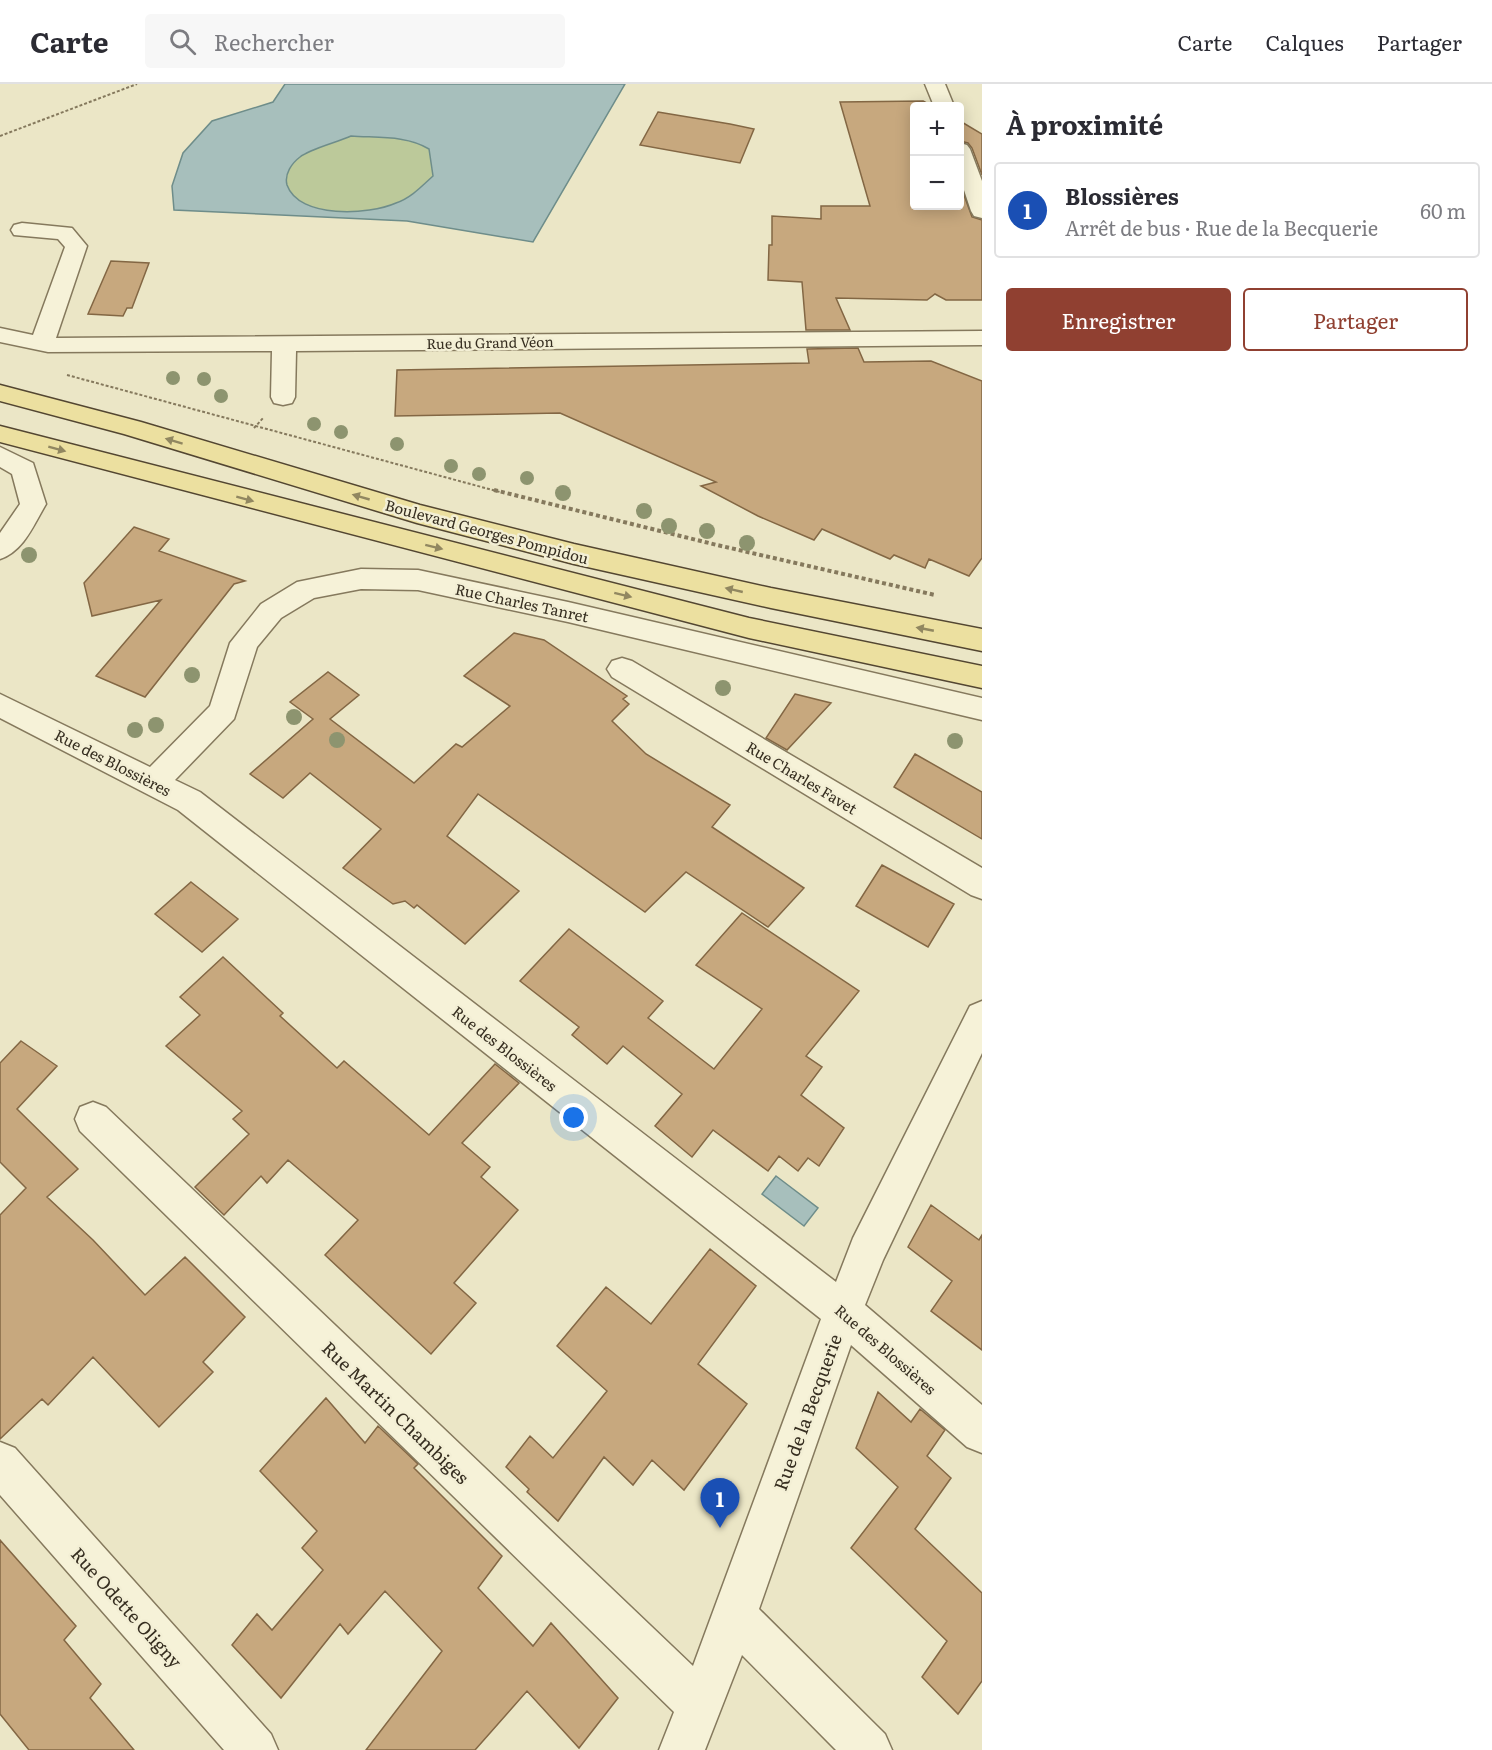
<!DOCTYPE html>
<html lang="fr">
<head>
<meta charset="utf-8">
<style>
	:root { --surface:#fff; --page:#f7f7f7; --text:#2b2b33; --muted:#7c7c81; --line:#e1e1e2; --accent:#904031 }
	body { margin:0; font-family:Literata,serif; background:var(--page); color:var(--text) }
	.controls { position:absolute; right:18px; top:18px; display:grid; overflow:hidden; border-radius:6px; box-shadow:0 3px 15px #0003 }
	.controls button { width:54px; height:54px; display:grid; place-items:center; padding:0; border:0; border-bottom:2px solid var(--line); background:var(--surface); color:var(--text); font:30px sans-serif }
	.you { position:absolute; left:574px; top:1034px; width:21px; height:21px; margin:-15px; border:4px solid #fff; border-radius:50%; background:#1a73e8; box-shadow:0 0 0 9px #1a73e833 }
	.badge { display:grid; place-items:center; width:39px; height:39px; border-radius:50%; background:var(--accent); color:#fff; font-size:20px; font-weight:700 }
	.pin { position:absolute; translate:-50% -50px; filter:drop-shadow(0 2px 3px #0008) }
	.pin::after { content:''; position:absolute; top:32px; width:21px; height:18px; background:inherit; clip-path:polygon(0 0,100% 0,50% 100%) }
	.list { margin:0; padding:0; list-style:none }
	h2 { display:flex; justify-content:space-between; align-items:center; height:78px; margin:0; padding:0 24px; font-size:26px }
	h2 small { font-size:20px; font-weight:400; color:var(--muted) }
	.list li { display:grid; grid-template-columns:39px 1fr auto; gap:18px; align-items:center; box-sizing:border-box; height:96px; margin:0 12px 12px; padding:0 12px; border:2px solid var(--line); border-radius:6px }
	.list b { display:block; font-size:22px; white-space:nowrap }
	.list p { margin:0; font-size:20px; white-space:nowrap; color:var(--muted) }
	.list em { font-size:20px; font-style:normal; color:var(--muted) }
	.actions { display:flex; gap:12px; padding:18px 24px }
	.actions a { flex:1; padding:14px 0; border:2px solid var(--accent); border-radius:6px; text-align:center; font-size:21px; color:var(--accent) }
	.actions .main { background:var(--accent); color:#fff }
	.icon { flex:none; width:33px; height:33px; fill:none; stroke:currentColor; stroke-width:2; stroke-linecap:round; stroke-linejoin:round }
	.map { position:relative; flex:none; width:982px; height:1666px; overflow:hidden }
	header { display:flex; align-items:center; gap:36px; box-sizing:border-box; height:84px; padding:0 30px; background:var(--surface); border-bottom:2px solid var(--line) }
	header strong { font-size:28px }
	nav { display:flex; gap:33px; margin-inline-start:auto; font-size:21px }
	.search { width:420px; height:54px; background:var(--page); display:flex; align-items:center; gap:15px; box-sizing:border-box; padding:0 21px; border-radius:6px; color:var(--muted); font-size:22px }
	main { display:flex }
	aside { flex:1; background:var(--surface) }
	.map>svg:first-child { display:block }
</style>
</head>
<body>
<header>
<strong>Carte</strong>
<div class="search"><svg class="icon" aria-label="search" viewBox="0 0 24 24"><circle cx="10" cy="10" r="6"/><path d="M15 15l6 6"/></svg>Rechercher</div>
<nav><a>Carte</a><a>Calques</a><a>Partager</a></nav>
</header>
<main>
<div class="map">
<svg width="982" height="1666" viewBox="0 0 982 1666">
	<rect width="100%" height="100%" fill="#ebe6c6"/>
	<path fill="#bcc99a" d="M351,52c26,2 56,-1 78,13l4,27c-11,10 -22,21 -37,27 -27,12 -97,16 -109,-18 -3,-10 5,-22 13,-28 9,-8 38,-15 51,-21z"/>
	<path fill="#a7bfbc" stroke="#6e8d8a" stroke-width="1.5" fill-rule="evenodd" d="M285,0h340l-92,158 -126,-21 -233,-11 -2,-24 11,-33 29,-32 61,-19zM351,52c25,2 56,-1 78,13l4,27c-11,10 -22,22 -37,27 -27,12 -97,16 -109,-18 -3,-11 5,-22 13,-28 9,-8 38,-15 51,-21z
		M776,1092l42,32 -14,18 -42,-32z"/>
	<path fill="#c7a87e" stroke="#836744" stroke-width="1.5" d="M923,17l9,5h-17v100h45v-22l12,33 10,3v80h-36l-11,-6 -8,6 -91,-2 14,32h-44l-4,-48 -34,-2 1,-35h3v-29l49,3v-13h49l-30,-104z
		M658,28l72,12 24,5 -14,34 -100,-18z
		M960,37l22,13v41l-10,-27 -4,-5 -8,-2z
		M111,177l38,2 -17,45h-5l-4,8 -35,-2z
		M858,264l6,14 67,-1 51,20v177l-13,18 -40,-17 -4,9 -31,-13 -4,4 -68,-30 -8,11 -56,-24 -57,-30 15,-4 -156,-69 -165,3 2,-46 412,-7 -2,-14z
		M134,443l35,12 -10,12 86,30 -11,3 -89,113 -49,-21 65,-76 -69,16 -8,-33z
		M514,549l30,7 83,56 -4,3 6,5 -17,17 34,33 84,51 -18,22 92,61 -36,39 -82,-55 -41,40 -167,-118 -31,42 72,55 -54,53 -48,-39 -3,3 -9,-7 -12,3 -50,-36 38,-39 -71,-56 -27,25 -33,-24 63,-55 -23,-17 38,-30 31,23 -29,24 84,64 42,-39 6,3 48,-41 -46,-30z
		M795,610l36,9 -44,47 -21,-12z
		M915,670l67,38v47l-88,-52z
		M882,781l72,39 -26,43 -72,-41z
		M191,798l47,37 -36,33 -47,-38z
		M742,829l117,78 -53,65 16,11 -21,28 43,33 -25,38 -11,-8 -10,13 -19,-15 -11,15 -55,-41 -21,27 -37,-31 27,-32 -59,-48 -16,18 -35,-29 7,-8 -59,-46 49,-52 94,72 -15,17 66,51 48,-60 -66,-44z
		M223,873l60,56 -3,3 57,52 7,-7 85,74 66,-71 24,19 -57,60 28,24 -9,10 37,33 -64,73 22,20 -45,51 -106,-99 33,-35 -70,-60 -21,23 -6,-7 -37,39 -29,-28 54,-53 -16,-15 9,-8 -76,-65 34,-31 -20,-18z
		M21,957l36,25 -40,43 61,60 -31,28 46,43 52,55 40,-38 60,60 -42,45 10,10 -54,55 -66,-70 -45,48 -6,-6 -42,40v-224l26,-27 -26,-26v-99z
		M931,1121l48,35 3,-5v115l-51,-39 21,-30 -44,-34z
		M710,1165l46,37 -58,78 49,40 -63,86 -32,-30 -19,25 -29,-28 -46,64 -31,-29 2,-3 -23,-22 24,-31 23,22 54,-67 -50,-45 49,-59 45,37z
		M878,1308l33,30 9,-13 25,21 -18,26 24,22 -36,51 67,64v88l-24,33 -36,-37 25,-36 -96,-93 47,-61 -42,-39z
		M326,1314l39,45 13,-17 40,38 -4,4 88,88 -24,32 55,58 18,-23 67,75 -39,50 -52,-57 -52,59h-109l76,-99 -57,-60 -37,43 -8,-10 -59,74 -49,-53 25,-31 15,16 51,-60 -21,-22 15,-17 -57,-60z
		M0,1456l76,86 -12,14 37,44 -11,14 44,52h-105l-29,-36z"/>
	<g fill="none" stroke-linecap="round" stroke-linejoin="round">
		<defs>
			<path id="minor" d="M925,0h20l9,22h-20z
				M960,59l7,2 3,4 12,32v37l-8,-2 -3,-5 -11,-33z
				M22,139l50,5 15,18 -31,92 926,-7v14l-686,6 -1,46 -3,6 -9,2 -9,-2 -3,-6 1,-46 -224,1 -48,-10v-14l33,7 32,-88 -7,-8 -44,-4 -3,-5 3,-5z
				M0,363l33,16 13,41c-12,20 -22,47 -46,55v-26l20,-29 -8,-30 -12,-7z
				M361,485l57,1 150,32 414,96v22l-414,-98 -150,-32 -57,-1 -47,9 -33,20 -24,29 -23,72 -59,61 25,12 636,490 17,-44 117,-232 12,-5v52l-99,207 -18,45 117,100v48l-15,-6 -116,-102 -92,264 126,125 7,16h-56l-94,-95 -37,95h-46l15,-38 -594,-581 -5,-12 5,-12 13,-5 13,5 587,559 128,-347 -643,-509 -178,-92v-24l150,73 60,-61 20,-63 31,-39 36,-22z
				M622,574l10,3 350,207v31l-11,-4 -359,-218 -5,-8 5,-8z
				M0,1358l15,6 256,286 7,16h-54l-224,-255z"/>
			<path id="major" d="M0,301l141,37 279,83 154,39 197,44 211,41v22l-211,-43 -197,-44 -157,-41 -293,-89 -124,-33z
				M0,342l749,192 233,48v22l-233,-50 -749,-196z"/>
		</defs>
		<use href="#minor" stroke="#85795d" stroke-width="3"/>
		<use href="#major" stroke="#534631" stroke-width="3"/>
		<path stroke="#85795d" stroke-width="2" stroke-dasharray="3 2" stroke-linecap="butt" d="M0,52l137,-52
			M67,291l433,117
			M254,344l10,-11"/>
		<path stroke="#85795d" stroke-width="4" stroke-dasharray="4 3" stroke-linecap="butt" d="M494,406l223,55 218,50"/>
		<use href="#minor" fill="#f6f2d8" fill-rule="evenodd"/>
		<use href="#major" fill="#ece0a0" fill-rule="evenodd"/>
	</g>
	<g fill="#8d946f">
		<circle cx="173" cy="294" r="7"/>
		<circle cx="204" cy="295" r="7"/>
		<circle cx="221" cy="312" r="7"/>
		<circle cx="314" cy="340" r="7"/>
		<circle cx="341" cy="348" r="7"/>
		<circle cx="397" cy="360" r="7"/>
		<circle cx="451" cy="382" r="7"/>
		<circle cx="479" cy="390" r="7"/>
		<circle cx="527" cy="394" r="7"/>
		<circle cx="563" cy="409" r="8"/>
		<circle cx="644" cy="427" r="8"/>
		<circle cx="669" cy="442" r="8"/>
		<circle cx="707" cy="447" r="8"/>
		<circle cx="747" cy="459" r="8"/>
		<circle cx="29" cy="471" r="8"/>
		<circle cx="192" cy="591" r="8"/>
		<circle cx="723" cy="604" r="8"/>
		<circle cx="294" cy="633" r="8"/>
		<circle cx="156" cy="641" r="8"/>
		<circle cx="135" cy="646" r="8"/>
		<circle cx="337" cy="656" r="8"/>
		<circle cx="955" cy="657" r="8"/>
	</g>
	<defs><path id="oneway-solid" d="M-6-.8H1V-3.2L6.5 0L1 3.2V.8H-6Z" transform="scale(1.5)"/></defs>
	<g fill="#918760">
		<use href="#oneway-solid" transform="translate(174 357) rotate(-163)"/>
		<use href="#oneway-solid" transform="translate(57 365) rotate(15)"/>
		<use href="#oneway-solid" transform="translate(361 413) rotate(-164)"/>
		<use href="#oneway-solid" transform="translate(245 415) rotate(15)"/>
		<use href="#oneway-solid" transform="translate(434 463) rotate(14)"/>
		<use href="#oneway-solid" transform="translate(734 506) rotate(-167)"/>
		<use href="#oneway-solid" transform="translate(623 511) rotate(14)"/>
		<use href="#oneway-solid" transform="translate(925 545) rotate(-169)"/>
	</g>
	<g text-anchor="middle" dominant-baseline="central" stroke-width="5" stroke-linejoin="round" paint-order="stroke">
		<g font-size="14" fill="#362e20" stroke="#f3efd5">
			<text transform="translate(490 258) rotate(-1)">Rue du Grand Véon</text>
		</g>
		<g font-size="15" fill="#362e20" stroke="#f3efd5">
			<text transform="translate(487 447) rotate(15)">Boulevard Georges Pompidou</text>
			<text transform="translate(522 518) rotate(12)">Rue Charles Tanret</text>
			<text transform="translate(113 678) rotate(27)">Rue des Blossières</text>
			<text transform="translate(802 693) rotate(31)">Rue Charles Favet</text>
			<text transform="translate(505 964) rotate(38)">Rue des Blossières</text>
			<text transform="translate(886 1265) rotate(41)">Rue des Blossières</text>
		</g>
		<g font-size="18" fill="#362e20" stroke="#f3efd5">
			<text transform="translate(396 1328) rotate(44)">Rue Martin Chambiges</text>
			<text transform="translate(807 1328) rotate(-70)">Rue de la Becquerie</text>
			<text transform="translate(127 1523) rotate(48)">Rue Odette Oligny</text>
		</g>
	</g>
</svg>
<div class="controls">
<button>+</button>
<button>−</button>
</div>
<div class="you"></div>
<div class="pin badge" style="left:720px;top:1444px;background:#1a4fb4">1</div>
</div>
<aside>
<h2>À proximité<small></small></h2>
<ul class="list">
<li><span class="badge" style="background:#1a4fb4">1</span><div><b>Blossières</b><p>Arrêt de bus · Rue de la Becquerie</p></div><em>60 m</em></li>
</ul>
<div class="actions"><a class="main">Enregistrer</a><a>Partager</a></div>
</aside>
</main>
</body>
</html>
